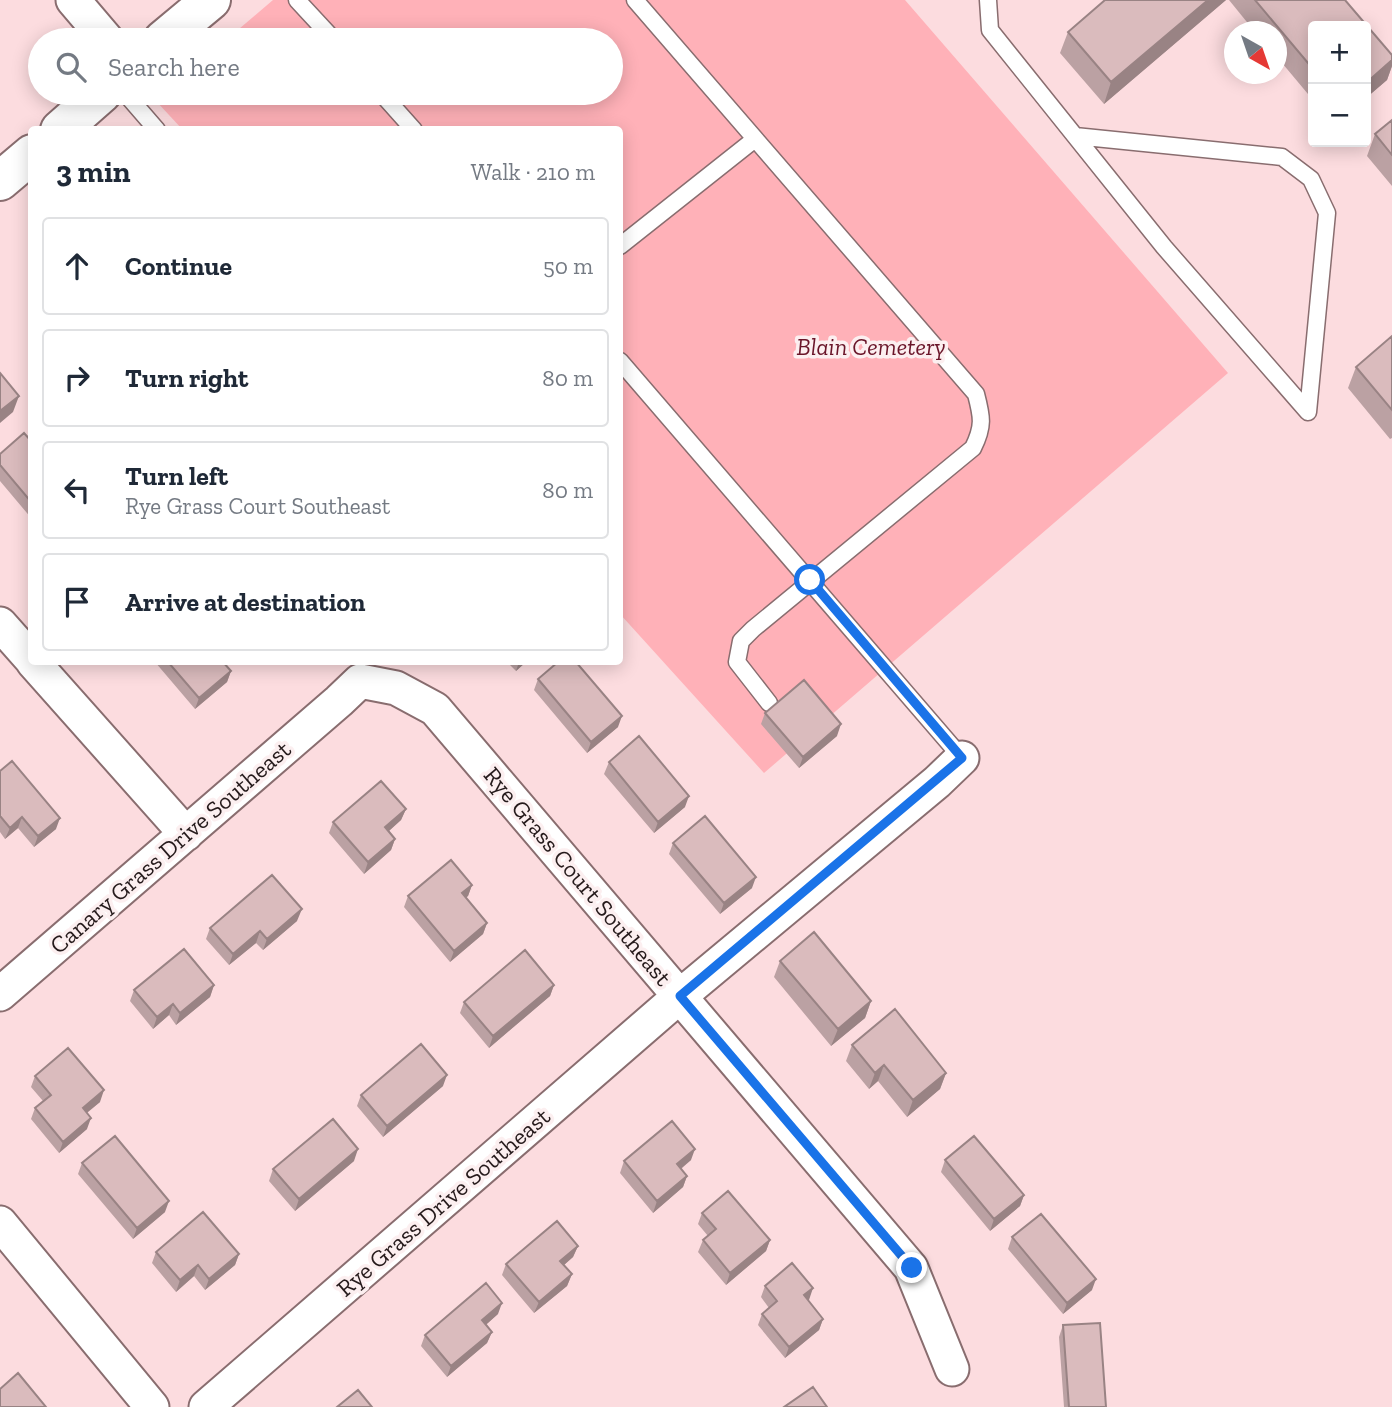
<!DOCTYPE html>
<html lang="en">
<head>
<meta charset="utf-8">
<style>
	:root { --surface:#fff; --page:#f6f6f7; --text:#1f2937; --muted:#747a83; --line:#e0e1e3 }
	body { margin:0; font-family:"Zilla Slab",serif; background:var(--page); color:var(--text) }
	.controls { position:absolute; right:21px; top:21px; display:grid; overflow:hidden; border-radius:7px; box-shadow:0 4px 18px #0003 }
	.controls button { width:63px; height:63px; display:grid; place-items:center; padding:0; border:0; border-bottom:2px solid var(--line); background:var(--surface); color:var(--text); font:35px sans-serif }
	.compass { position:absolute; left:1224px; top:21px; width:63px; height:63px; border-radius:50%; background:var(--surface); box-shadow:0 4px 18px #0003; rotate:140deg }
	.stop { position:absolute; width:21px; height:21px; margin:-16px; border:5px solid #1a73e8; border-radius:50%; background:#fff }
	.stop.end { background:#1a73e8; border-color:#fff; box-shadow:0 2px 7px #0008 }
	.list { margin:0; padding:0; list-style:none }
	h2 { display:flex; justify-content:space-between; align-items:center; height:91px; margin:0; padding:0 28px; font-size:30px }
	h2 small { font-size:23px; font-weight:400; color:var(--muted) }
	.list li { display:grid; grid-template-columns:46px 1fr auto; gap:21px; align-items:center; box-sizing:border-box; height:98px; margin:0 14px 14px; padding:0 14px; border:2px solid var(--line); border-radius:7px }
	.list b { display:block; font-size:26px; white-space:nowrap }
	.list p { margin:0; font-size:23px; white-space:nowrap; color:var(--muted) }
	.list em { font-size:23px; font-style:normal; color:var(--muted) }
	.icon { flex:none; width:38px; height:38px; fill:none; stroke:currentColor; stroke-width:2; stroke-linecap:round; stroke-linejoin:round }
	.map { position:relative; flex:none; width:1392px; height:1407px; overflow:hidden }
	.search { position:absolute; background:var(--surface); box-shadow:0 4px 18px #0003; left:28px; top:28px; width:595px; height:77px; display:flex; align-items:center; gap:18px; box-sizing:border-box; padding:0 24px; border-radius:38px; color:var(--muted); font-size:26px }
	.panel { position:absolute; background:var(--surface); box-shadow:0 4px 18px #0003; left:28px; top:126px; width:595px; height:539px; border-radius:7px }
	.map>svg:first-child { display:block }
</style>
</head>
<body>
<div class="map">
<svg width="1392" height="1407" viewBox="0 0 1392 1407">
	<rect width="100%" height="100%" fill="#fcdcdf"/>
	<path fill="#ffb1b8" d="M273,0h632l323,373 -464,400 -144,-159v-484l-438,-1 -26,-28 9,-8h446v-53h-385z"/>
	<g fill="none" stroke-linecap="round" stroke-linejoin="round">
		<defs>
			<path id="lane" d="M297,0l37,40
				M635,0l341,394c6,23 8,32 -3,54l-220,181 -12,12 -4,21 32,41
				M988,0l2,30 174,217 144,165 19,-199 -16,-34 -29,-22 -207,-21
				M125,93l32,37
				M381,93l33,37
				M620,246l135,-107
				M620,361l342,397"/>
			<path id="street" d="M73,0l34,40
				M0,624l32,36
				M33,662l153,172
				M0,994l339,-293 21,-20 36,7 39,21 476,559 41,101
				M0,1223l152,184
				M206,1407l474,-411 257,-214 25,-24"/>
			<path id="secondary" d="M163,40l48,-40
				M60,130l42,-37
				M0,181l32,-27"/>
		</defs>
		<use href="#lane" stroke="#896d6f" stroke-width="19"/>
		<use href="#street" stroke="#896d6f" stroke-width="37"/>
		<use href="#secondary" stroke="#896d6f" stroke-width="42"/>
		<use href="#lane" stroke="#fff" stroke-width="16"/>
		<use href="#street" stroke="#fff" stroke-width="33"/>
		<use href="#secondary" stroke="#fff" stroke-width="38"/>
	</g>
	<path fill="#bba1a3" d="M1105,0h121l-122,104 -44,-51 8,-21z
		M1229,0h116l47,55v11l-5,14 -21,18v-72h-53v74l-36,-43v-25h-22z
		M1392,120v66l-25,-30 8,-22z
		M1392,336v102l-2,1 -42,-51 8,-21z
		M32,442v77l-32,-38v-27z
		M155,662h68l8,9 -4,11 -32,27z
		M507,662h19l-10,9z
		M538,679l80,48 -31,26 -53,-63z
		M765,713l72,23 -38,32 -38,-44z
		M609,762l76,45 -31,26 -50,-59z
		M0,771l56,58 -22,18 -16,-19 -13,11 -5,-7z
		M406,809l-5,11 -12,11 6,8 -4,11 -27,24 -35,-41 4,-11z
		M673,843l79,45 -32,26 -51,-60z
		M472,885l-4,11 -2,1 21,26 -4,11 -33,28 -46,-55 4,-11z
		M297,921l-34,29 -7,-7 -27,22 -23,-26 4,-11z
		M780,961l91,40 -6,17 -34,28 -57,-69z
		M214,985l-4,12 -34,28 -7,-10 -16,14 -23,-28 4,-11z
		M554,985l-4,11 -61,52 -29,-35 4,-11z
		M852,1045l94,28 -6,16 -33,28 -29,-36 -9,8 -23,-28z
		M35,1076l65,26 -13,11v16l-28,24 -28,-34 4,-11 8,-7 -12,-14z
		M443,1086l-60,51 -26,-31 4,-11z
		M691,1160l-10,9 6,7 -4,11 -30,26 -33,-40 4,-12z
		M945,1160l79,35 -4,11 -30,25 -49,-59z
		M354,1161l-59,50 -26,-30 4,-12z
		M82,1163l83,49 -32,27 -55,-65z
		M702,1213l68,27 -4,11 -40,34 -28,-33 5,-12 5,-4 -10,-12z
		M1012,1237l80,53 -29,24 -55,-65z
		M578,1246l-5,11 -9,8 8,9 -5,12 -33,27 -32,-38 4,-11z
		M156,1252l83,2 -4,11 -30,25 -11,-14 -18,16 -24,-29z
		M765,1286l44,14h-1l15,19 -4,11 -34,28 -27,-33 4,-11 7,-6 -8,-11z
		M498,1314l-13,11 7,7 -5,11 -40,34 -26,-31 4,-11z
		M1063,1325l43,82h-42l-5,-70z"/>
	<path fill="#998384" d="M1208,0h18l-122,104 7,-22z
		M1392,60v6l-5,14 -21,18v-15z
		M19,396l-6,16 -13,11v-12z
		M519,662h7l-10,9z
		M231,671l-4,11 -32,27 4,-11z
		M622,716l-4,11 -31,26 4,-11z
		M841,724l-4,12 -38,32 4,-11z
		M689,796l-4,11 -31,26 4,-11z
		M406,809l-5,11 -20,18 4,-11z
		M22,817l-4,11 -13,11 5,-11z
		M60,818l-4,11 -22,18 4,-11z
		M395,839l-4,11 -27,24 4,-12z
		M756,877l-4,11 -32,26 4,-11z
		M472,885l-4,11 -10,8 4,-11z
		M302,909l-5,12 -34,29 4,-11z
		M487,923l-4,11 -33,28 4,-11z
		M260,931l-4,12 -27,22 4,-11z
		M214,985l-4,12 -34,28 4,-12z
		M554,985l-4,11 -61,52 4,-12z
		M871,1001l-6,17 -34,28 7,-17z
		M173,1004l-4,11 -16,14 4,-12z
		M884,1065l-6,16 -9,8 6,-16z
		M946,1073l-6,16 -33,28 6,-17z
		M447,1075l-4,11 -60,51 4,-11z
		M104,1090l-4,12 -21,17 4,-11z
		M91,1118l-4,11 -28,24 4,-11z
		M358,1149l-4,12 -59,50 4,-12z
		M695,1149l-4,11 -18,15 4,-11z
		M687,1176l-4,11 -30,26 4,-12z
		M1024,1195l-4,11 -30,25 4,-12z
		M169,1201l-4,11 -32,27 4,-11z
		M770,1240l-4,11 -40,34 4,-12z
		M578,1246l-5,11 -17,15 4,-11z
		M239,1254l-4,11 -30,25 4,-11z
		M198,1265l-4,11 -18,16 4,-12z
		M572,1274l-5,12 -33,27 5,-11z
		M1096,1279l-4,11 -29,24 4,-11z
		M813,1288l-4,12 -9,7 4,-12z
		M502,1303l-4,11 -20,18 4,-12z
		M823,1319l-4,11 -34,28 4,-11z
		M492,1332l-5,11 -40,34 4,-11z"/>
	<path fill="#dabbbd" stroke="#998384" stroke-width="2" d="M1105,0h103l-97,82 -43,-50z
		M1255,0h90l47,55v5l-26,23v-57h-53v43z
		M1392,120v35l-17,-21z
		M1392,336v74l-36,-43z
		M0,373l19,23 -19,15z
		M24,433l8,9v61l-32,-38v-11z
		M168,662h55l8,9 -32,27z
		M558,662h18l46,54 -31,26 -53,-63z
		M804,680l37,44 -38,33 -38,-44z
		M639,736l50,60 -31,26 -49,-60z
		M12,761l48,57 -22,18 -16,-19 -12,11 -10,-12v-45z
		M381,781l25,28 -21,18 10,12 -27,23 -35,-40z
		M705,816l51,61 -32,26 -51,-60z
		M451,860l21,25 -10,8 25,30 -33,28 -46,-55z
		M272,875l30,34 -35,30 -7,-8 -27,23 -23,-26z
		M814,932l57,69 -33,28 -58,-68z
		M184,949l30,36 -34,28 -7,-9 -16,13 -23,-27z
		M525,950l29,35 -61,51 -29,-34z
		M895,1009l51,64 -33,27 -29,-35 -9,8 -23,-28z
		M421,1044l26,31 -60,51 -26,-31z
		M68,1048l36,42 -21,18 8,10 -28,24 -28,-34 16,-13 -16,-19z
		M333,1119l25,30 -59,50 -26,-30z
		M672,1121l23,28 -18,15 10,12 -30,25 -33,-40z
		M115,1136l54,65 -32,27 -55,-65z
		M974,1136l50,59 -30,24 -49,-59z
		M728,1191l42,49 -40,33 -27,-33 13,-11 -14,-16z
		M203,1212l36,42 -30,25 -11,-14 -18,15 -24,-28z
		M1041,1214l55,65 -29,24 -55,-66z
		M557,1221l21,25 -18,15 12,13 -33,28 -33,-38z
		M792,1263l21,25 -9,7 19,24 -34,28 -27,-33 15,-13 -12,-15z
		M486,1283l16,20 -20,17 10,12 -41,34 -26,-31z
		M1100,1323l6,84h-37l-6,-82z
		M18,1373l28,34h-46v-18z
		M813,1387l14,20h-43z
		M358,1390l14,17h-35z"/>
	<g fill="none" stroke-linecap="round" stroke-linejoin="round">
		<path stroke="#1a73e8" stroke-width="9" d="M810,580l152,178 -282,238 232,272"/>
	</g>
	<g text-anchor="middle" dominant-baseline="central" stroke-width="7" stroke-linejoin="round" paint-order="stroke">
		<g font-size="24" font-style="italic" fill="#6a1529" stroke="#fceff0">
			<text x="871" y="346">Blain Cemetery</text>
		</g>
		<g font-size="24" fill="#251a1b" stroke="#fceff0">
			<text transform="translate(170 847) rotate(-41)">Canary Grass Drive Southeast</text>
			<text transform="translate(578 876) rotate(50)">Rye Grass Court Southeast</text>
			<text transform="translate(443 1202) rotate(-41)">Rye Grass Drive Southeast</text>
		</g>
	</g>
</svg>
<div class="controls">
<button>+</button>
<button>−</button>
</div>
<svg class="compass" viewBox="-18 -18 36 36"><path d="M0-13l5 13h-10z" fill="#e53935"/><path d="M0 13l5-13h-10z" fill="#747a83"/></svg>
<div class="stop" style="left:810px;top:580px"></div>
<div class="stop end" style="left:912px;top:1268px"></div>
<div class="search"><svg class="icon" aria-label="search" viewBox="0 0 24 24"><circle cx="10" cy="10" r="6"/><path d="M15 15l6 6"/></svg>Search here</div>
<section class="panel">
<h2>3 min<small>Walk · 210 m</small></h2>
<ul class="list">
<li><svg class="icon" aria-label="ahead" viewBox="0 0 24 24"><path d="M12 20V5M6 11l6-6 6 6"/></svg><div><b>Continue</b></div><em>50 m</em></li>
<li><svg class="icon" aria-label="right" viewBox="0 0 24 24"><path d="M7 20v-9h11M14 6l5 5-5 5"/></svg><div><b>Turn right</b></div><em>80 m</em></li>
<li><svg class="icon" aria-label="left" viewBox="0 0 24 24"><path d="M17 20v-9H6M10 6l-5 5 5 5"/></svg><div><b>Turn left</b><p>Rye Grass Court Southeast</p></div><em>80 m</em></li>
<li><svg class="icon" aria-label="arrive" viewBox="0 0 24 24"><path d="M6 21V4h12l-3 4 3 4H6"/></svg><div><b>Arrive at destination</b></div></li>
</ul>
</section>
</div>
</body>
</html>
